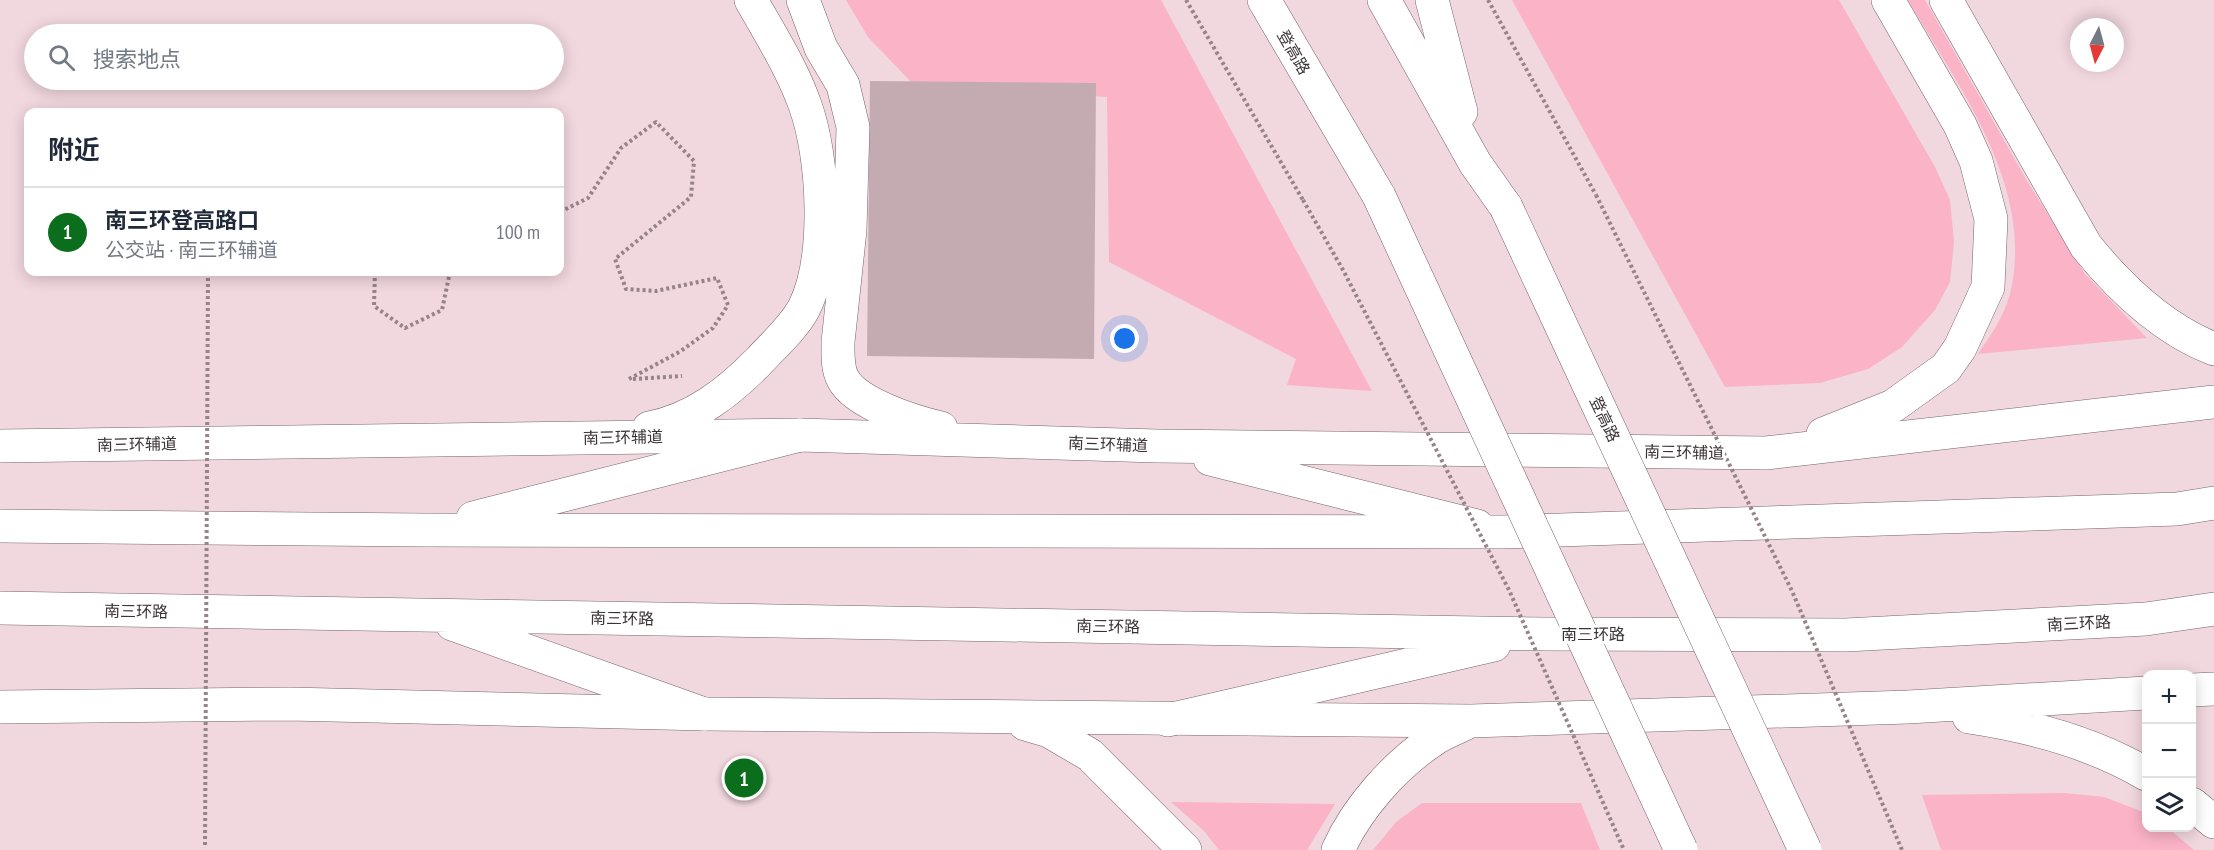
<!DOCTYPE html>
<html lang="zh">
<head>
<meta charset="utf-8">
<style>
	:root { --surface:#fff; --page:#f6f6f7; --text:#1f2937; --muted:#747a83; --line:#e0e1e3; --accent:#0a6e1d }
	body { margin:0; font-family:"PT Sans Narrow","Noto Sans SC",sans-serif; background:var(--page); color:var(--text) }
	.controls { position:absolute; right:18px; bottom:18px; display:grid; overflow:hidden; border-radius:12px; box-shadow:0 3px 15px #0003 }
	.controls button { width:54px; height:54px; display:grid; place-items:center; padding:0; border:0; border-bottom:2px solid var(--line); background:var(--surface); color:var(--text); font:30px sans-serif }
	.compass { position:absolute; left:2070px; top:18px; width:54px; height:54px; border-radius:50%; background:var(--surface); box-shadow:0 3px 15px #0003; rotate:186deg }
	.you { position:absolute; left:1125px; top:339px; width:21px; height:21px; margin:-15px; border:4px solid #fff; border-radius:50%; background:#1a73e8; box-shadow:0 0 0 9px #1a73e833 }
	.badge { display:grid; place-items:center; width:39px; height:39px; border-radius:50%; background:var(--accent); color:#fff; font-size:20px; font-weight:700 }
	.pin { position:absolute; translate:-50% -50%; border:3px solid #fff; box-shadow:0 2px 6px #0006 }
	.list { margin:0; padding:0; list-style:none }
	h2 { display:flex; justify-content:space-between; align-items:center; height:78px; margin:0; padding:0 24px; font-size:26px }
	h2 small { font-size:20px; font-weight:400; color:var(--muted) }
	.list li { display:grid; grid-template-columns:39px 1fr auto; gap:18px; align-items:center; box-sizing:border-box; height:90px; padding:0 24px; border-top:2px solid var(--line) }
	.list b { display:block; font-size:22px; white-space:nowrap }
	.list p { margin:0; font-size:20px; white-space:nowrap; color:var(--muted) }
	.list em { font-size:20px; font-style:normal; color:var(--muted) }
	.icon { flex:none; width:33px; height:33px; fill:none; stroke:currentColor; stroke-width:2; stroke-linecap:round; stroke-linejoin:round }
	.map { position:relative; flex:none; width:2214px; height:850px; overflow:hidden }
	.search { position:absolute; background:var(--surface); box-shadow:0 3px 15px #0003; left:24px; top:24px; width:540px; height:66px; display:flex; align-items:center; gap:15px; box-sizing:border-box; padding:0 21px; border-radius:33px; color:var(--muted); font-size:22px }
	.panel { position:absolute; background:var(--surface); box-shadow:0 3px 15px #0003; left:24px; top:108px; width:540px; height:168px; border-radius:12px }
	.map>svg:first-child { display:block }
</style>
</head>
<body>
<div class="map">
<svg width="2214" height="850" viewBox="0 0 2214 850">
	<rect width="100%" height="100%" fill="#f1d7de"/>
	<path fill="#fbb3c8" d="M846,0h315l211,391 -85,-6 9,-26 -187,-97 -2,-165 -192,-11 -47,-49z
		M1512,0h327l96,167 15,33 4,42 -4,40 -15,28 -33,37 -34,22 -48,14 -95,4z
		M1908,0h17l102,181 58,93 62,64 -169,16c13,-19 26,-38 32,-60 26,-108 -52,-207 -102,-294z
		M2064,793l40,4 42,16v15h22l26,22h-253l-19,-55z
		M1171,802l164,2 -28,46h-88l-15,-19z
		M1422,803h159l19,47h-227l23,-28z"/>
	<path fill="#c4abb2" d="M870,81l226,2 -2,276 -227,-3z"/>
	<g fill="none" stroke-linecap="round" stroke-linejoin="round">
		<defs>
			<path id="major" d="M803,0l18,48 22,37 10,42 -3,103 -12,112c0,12 -1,26 5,37 13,25 72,43 98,49
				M1264,0l115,196
				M1384,0l91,163 31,44
				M1432,0l29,112
				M1946,0l140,246c34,42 77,83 128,103
				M649,428c44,-8 80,-36 111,-68 15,-16 34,-33 44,-52 25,-50 20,-151 1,-203 -13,-37 -35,-71 -54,-105
				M1823,434l70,-28 53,-38 14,-20 28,-61 3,-68 -15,-58 -16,-36 -72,-125
				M0,446l800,-11 357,11 609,7 448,-51
				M1210,459l267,67
				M2192,690l22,-1
				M0,707l290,-3 414,10 767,7 437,-14 238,-14
				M1969,717c61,9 124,26 177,57
				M1025,724l24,7 41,24 95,95
				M2192,804l22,18
				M1338,850c19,-42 56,-84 95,-110 10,-7 22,-11 33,-17"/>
			<path id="highway" d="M473,518l327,-83
				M0,526l425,4 1077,2 675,-23 37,-6
				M0,608l1544,26 302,1 300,-16 68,-10
				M452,624l252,90
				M1168,720l326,-75"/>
		</defs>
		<use href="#major" stroke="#786369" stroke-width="34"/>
		<use href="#highway" stroke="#786369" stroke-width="34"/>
		<path stroke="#968488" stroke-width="4" stroke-dasharray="3 3" stroke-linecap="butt" d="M1186,0l117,200
			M1488,0l108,195
			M560,212l28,-14 33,-50 35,-26 38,39 -3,36 -76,62 11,30 30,2 61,-13 11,27 -15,23 -32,23 -52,28
			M375,272l-1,34 31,22 37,-18 8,-38
			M633,379l49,-3"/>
		<use href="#major" stroke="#fff" stroke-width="33"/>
		<use href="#highway" stroke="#fff" stroke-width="33"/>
		<defs>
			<path id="major-bridge" d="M1379,196l302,654
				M1506,207l299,643"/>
		</defs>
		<use href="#major-bridge" stroke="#786369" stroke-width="34" stroke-linecap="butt"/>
		<path stroke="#968488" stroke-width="4" stroke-dasharray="3 3" stroke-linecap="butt" d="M1596,195l196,396 110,259
			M1303,200l40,70 166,320 115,260
			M205,845l3,-573"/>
		<use href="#major-bridge" stroke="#fff" stroke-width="33"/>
	</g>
	<g text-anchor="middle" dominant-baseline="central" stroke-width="6" stroke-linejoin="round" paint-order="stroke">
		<g font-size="16" fill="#3d3335" stroke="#fff">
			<text transform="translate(1294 52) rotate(60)">登高路</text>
			<text transform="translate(1605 419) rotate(65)">登高路</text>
			<text transform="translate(623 437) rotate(-1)">南三环辅道</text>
			<text transform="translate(137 444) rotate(-1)">南三环辅道</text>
			<text transform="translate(1108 444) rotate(2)">南三环辅道</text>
			<text transform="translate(1684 452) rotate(1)">南三环辅道</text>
			<text transform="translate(136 611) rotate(1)">南三环路</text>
			<text transform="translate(622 618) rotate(1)">南三环路</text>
			<text transform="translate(2079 623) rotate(-3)">南三环路</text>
			<text transform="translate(1108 626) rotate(1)">南三环路</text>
			<text x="1593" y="634">南三环路</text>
		</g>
	</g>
</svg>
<div class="controls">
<button>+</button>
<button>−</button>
<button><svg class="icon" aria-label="layers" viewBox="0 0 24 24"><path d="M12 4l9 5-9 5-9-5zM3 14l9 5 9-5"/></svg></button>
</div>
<svg class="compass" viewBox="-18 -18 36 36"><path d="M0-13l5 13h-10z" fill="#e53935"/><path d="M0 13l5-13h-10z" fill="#747a83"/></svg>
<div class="you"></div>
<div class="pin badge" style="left:744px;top:778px">1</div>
<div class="search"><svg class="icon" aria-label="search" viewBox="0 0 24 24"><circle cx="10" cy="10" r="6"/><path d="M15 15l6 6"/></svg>搜索地点</div>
<section class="panel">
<h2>附近<small></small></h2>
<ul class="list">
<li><span class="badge">1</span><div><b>南三环登高路口</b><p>公交站 · 南三环辅道</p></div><em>100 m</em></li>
</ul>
</section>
</div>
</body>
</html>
